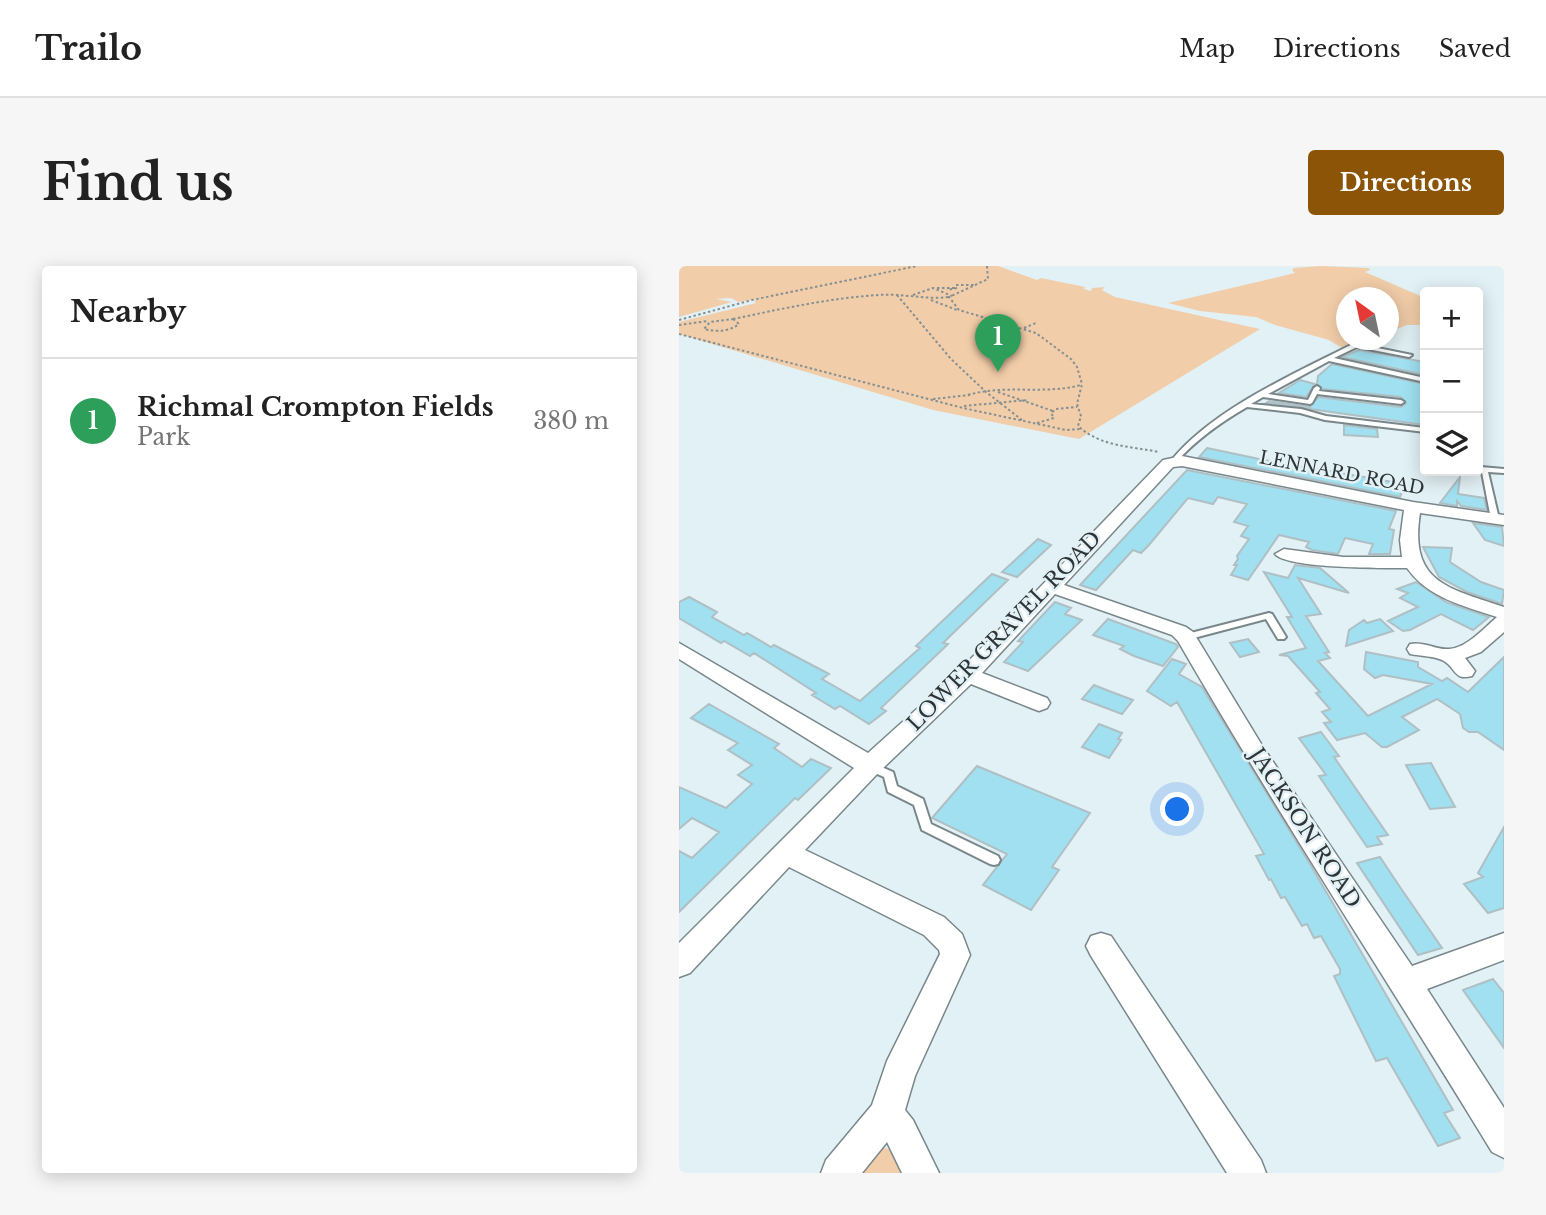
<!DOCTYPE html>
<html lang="en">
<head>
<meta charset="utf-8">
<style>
	:root { --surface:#fff; --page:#f6f6f6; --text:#222; --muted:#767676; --line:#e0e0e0; --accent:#8b5407 }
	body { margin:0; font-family:"Libre Baskerville",serif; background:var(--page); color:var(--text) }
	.controls { position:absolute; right:21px; top:21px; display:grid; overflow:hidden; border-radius:7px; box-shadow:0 4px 18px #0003 }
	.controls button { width:63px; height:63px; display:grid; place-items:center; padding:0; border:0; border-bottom:2px solid var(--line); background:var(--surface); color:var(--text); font:35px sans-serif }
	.compass { position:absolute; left:657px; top:21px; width:63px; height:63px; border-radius:50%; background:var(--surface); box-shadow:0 4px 18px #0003; rotate:327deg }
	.you { position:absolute; left:499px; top:544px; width:24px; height:24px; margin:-18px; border:5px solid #fff; border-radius:50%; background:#1a73e8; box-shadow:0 0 0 10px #1a73e833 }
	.badge { display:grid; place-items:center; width:46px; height:46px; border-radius:50%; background:var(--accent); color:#fff; font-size:23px; font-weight:700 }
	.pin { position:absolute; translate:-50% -58px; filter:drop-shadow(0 2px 4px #0008) }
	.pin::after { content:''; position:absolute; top:37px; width:24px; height:21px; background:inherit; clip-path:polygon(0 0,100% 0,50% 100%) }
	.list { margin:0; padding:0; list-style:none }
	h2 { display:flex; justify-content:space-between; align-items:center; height:91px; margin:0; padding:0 28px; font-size:30px }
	h2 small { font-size:23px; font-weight:400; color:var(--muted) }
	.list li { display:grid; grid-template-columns:46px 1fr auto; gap:21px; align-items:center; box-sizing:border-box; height:126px; padding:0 28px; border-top:2px solid var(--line) }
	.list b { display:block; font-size:26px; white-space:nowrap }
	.list p { margin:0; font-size:23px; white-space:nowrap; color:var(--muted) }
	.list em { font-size:23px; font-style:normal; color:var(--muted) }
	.icon { flex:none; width:38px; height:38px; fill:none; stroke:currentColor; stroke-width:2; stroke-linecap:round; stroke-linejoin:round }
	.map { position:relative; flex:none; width:825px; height:907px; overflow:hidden; border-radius:7px }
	header { display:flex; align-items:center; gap:42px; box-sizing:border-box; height:98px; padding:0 35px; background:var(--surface); border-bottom:2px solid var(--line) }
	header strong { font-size:33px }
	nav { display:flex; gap:38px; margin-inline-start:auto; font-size:24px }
	.intro { display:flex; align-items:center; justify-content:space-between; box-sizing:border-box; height:168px; padding:0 42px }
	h1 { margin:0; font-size:49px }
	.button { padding:18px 32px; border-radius:7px; background:var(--accent); color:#fff; font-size:24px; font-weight:700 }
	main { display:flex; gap:42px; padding:0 42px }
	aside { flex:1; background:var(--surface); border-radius:7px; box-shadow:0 4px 18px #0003 }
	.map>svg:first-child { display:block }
</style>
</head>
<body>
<header>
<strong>Trailo</strong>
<nav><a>Map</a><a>Directions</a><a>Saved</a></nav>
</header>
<div class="intro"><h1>Find us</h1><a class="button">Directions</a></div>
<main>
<aside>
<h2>Nearby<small></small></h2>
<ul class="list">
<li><span class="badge" style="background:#2e9e5b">1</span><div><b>Richmal Crompton Fields</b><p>Park</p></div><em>380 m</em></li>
</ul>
</aside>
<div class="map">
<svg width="825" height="907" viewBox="0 0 825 907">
	<rect width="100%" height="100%" fill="#e2f1f6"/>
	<path fill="#f2cda9" d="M0,0h319l39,14 4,-2 44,9 -1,2 7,2 1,-3 13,-1 -3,3 13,7 145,32 -181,110 -146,-29 -254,-76v-12l77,-19 -2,-2 3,-2 -19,3 -7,-4 -31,2 16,-1 16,3 -53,15z
		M642,0l48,2 1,2 -5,2 60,26v20l-6,2 5,2v3h-17l-18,7v-34h-42v42h22l-13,5 -7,-1 -7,4 -13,-8 -54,-15 -19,-8 -56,-6 -32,-8 127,-30 -3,-3 2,-2z
		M207,882l8,4 12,21h-50l19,-24z"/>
	<path fill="#a0e0f0" stroke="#b0bfc3" stroke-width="2" d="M680,84l66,12v13l-83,-18z
		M653,98l93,20v41l-159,-22 3,-2 41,6 8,-10 83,10 5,-4 -5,-6 -79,-8 -5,-5 1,-8z
		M621,114l15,4 -9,13 -27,-4z
		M665,159l33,4 1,8 -34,-2z
		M528,182l57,12 141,24 -5,13 -201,-40z
		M508,204l209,41 -7,18 5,1 -4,24h-21l4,-10 -28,-6 -7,16 -26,-4 -6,-3 3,-5 -30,-7 -31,45 -17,-5 6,-10h-3l4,-6 -1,-3 12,-17 -8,-3 7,-10 -14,-4 13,-18 -29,-7 -5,7 -25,-6 -39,47 -8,8 -8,-3 -37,40 -16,-5z
		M781,211l-2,17 26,4 3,12 -26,-4 -4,-5v5l-17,-3z
		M794,257l29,4 2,19 -19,-6z
		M359,273l13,6 -34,32 -15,-5z
		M744,281l29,1 -2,14 31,20 23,8 -2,14 -35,-12 -28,-15z
		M616,299l25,3 29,25 -51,-15 23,36 -15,2 23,36 -4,1 5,5 -12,3 50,55 64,-32 -49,-9 -8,3 -11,-9 2,-17 52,10v5l24,14 5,-3 21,14 36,-35v93l-26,-18h-9l-6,-4 -3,-14 -23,-15 -35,18 17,13 -32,17h-5l-17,-14 -28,7 -13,-17 7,-1 -9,-10 8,-3 -14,-16 4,-1 -32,-36 -9,-1 27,-7 -19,-31h5l-28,-45 24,6z
		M313,308l16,6 -65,63 5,1 -67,64 5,3 -17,13 -29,-18 -5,3 -23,-14 4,-2 -62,-40 -4,3 -26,-15 -3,2 -42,-25v-16l10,-5 28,15 -5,5 32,18 3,-2 24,14 3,-2 55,29 -7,5 38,22 60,-53 -4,-2z
		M737,316l30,20 43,15 -16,13 -32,-16 -31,16 -7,1 -15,-10 30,-14 -18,-9 8,-5 -11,-4z
		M376,336l16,6 -6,6 17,6 -54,51 -24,-9 19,-20 -5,-1z
		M429,353l68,25 2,3 -15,19 -29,-10 -14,-7 4,-3 -31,-11z
		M701,353l13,12 -47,15 3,-16 15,-10 3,3z
		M569,373l11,13 -19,5 -10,-14z
		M493,393l14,5 -7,10 23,13 108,177 143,246 -9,3 16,25 -22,8 -51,-88 -11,3 -42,-85 6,-2v-5l-19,-33 -7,2 -7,-14 -5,2 -17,-29 -4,1 -10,-19 -2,1 -13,-24 8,-2 -87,-152 -6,4 -24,-15z
		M415,419l15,6 24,9 -11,14 -40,-15z
		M30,438l70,40 -5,4 28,19 9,-8 20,9 -33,32 -3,-2 -116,114v-61l13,7 27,-26 -27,-14 -13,11v-42l47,21 26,-24 -14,-9 14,-10 -24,-15 10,-7 -47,-25z
		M420,458l23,9 -4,6 3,1 -12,18 -27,-11z
		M642,466l18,24 -5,1 54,78 -11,2 5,7 -15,3 -48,-71 7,-1 -27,-37z
		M752,497l24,44 -25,2 -24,-44z
		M298,500l113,47 -38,54 7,3 -28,40 -48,-25 24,-31 -75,-36z
		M825,561v81l-16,5 -24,-29 19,-7 -5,-4z
		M701,591l22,33 40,58 -24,7 -61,-92z
		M814,713l11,14v55l-41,-58z"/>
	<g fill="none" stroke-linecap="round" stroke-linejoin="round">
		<defs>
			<path id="lane" d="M674,74h4l1,4 54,11 -3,2 -52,-10 -23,11 91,20v4l-96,-21 -61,33 40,6 6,-12 3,-2 3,2 -1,3 82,9 3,2 -3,2 -84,-10 -5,9 -2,1 -47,-7 -12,7 50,5 25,7 99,12v4l-100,-12 -25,-7 -53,-6c-26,15 -50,32 -71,55l-5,-1c42,-52 123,-87 182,-117z
				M802,201l23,2v4l-16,-1 11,47 -1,2h-3l-4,-2z
				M590,347l3,1 14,23 -2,2h-6l-12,-20 -80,21 -5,-3 2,-2z
				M191,496l23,10 4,14 26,13 8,25 67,32 2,4 -2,4 -4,1 -4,-1 -68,-34 -8,-25 -26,-13 -4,-15 -18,-8 -2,-3 2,-3z"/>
			<path id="street" d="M503,190l231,46 91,13v10l-84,-12c-11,70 28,75 84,94v25l-23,20 -16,6 10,13 -3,5c-18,5 -16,-8 -28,-15 -9,-5 -24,-5 -34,-7l-3,-5 3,-5c14,-3 26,6 39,5 18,-1 35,-21 48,-32 -33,-11 -69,-19 -90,-49 -23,0 -119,1 -132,-14l9,-5 59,8h59l-2,-17 4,-30 -222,-44 -9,1 -109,118 122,42 7,5 70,115 149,219 92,-33v27l-77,29 77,119v50l-12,-6c-104,-171 -214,-338 -314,-511l-6,-6 -117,-41 -73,79 65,25 3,5 -3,5 -8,3 -8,-3 -60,-24 -92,88 -74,78 139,67 18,17 8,21 -55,121 -10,34 8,10 26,53h-37l-15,-31 -25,31h-41l5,-13 46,-55 15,-44 53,-107 -1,-4 -15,-15 -135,-68 -99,106 -11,4v-34l175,-175 -175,-109v-16l189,110 92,-83 203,-210z
				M422,667l10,3 150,224 5,13h-39l-136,-217 -5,-10 5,-10z"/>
		</defs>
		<use href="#lane" stroke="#79878b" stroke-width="4"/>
		<use href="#street" stroke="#79878b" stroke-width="3"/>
		<path stroke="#859093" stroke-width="2" stroke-dasharray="2.5 2.5" stroke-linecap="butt" d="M308,0l1,13 -39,18 10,13 77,23 35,26 6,8 5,17 -5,20 4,12 -3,10c23,21 52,20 81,26
			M277,19h20
			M258,22h20l-10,2
			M218,29l54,64 35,33 36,28
			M234,29l20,-7 19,8
			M252,34l26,10
			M54,53c48,-10 97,-21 145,-24 24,-2 47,5 71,2
			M54,53l6,5c-11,8 -22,8 -35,5l6,-7z
			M0,54l73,-20 165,-34
			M0,59l29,-4
			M345,62l12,-5
			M0,68l284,74 103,22 15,-1
			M319,126l55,19
			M289,129c37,-11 76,0 113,-10
			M254,133l37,-4
			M285,140l64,-6
			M358,157l17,-5 -3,-5 5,-4 21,-2"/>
		<use href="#lane" fill="#fff" fill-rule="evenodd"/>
		<use href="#street" fill="#fff" fill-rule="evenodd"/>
	</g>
	<g text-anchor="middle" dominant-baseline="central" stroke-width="5" stroke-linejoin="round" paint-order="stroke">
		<g font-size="18" fill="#2f3537" stroke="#e2f1f6">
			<text transform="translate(663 207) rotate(11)">LENNARD ROAD</text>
		</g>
		<g font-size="21" fill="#2f3537" stroke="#e2f1f6">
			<text transform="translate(325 365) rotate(-46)">LOWER GRAVEL ROAD</text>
			<text transform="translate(626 562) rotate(57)">JACKSON ROAD</text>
		</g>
	</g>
</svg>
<div class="controls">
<button>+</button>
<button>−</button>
<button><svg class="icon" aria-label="layers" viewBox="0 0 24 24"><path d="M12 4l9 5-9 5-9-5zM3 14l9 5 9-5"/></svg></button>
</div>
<svg class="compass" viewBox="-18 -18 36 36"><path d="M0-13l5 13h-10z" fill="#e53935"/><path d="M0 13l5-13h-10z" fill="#767676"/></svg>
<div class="you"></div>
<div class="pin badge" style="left:319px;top:106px;background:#2e9e5b">1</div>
</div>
</main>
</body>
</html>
